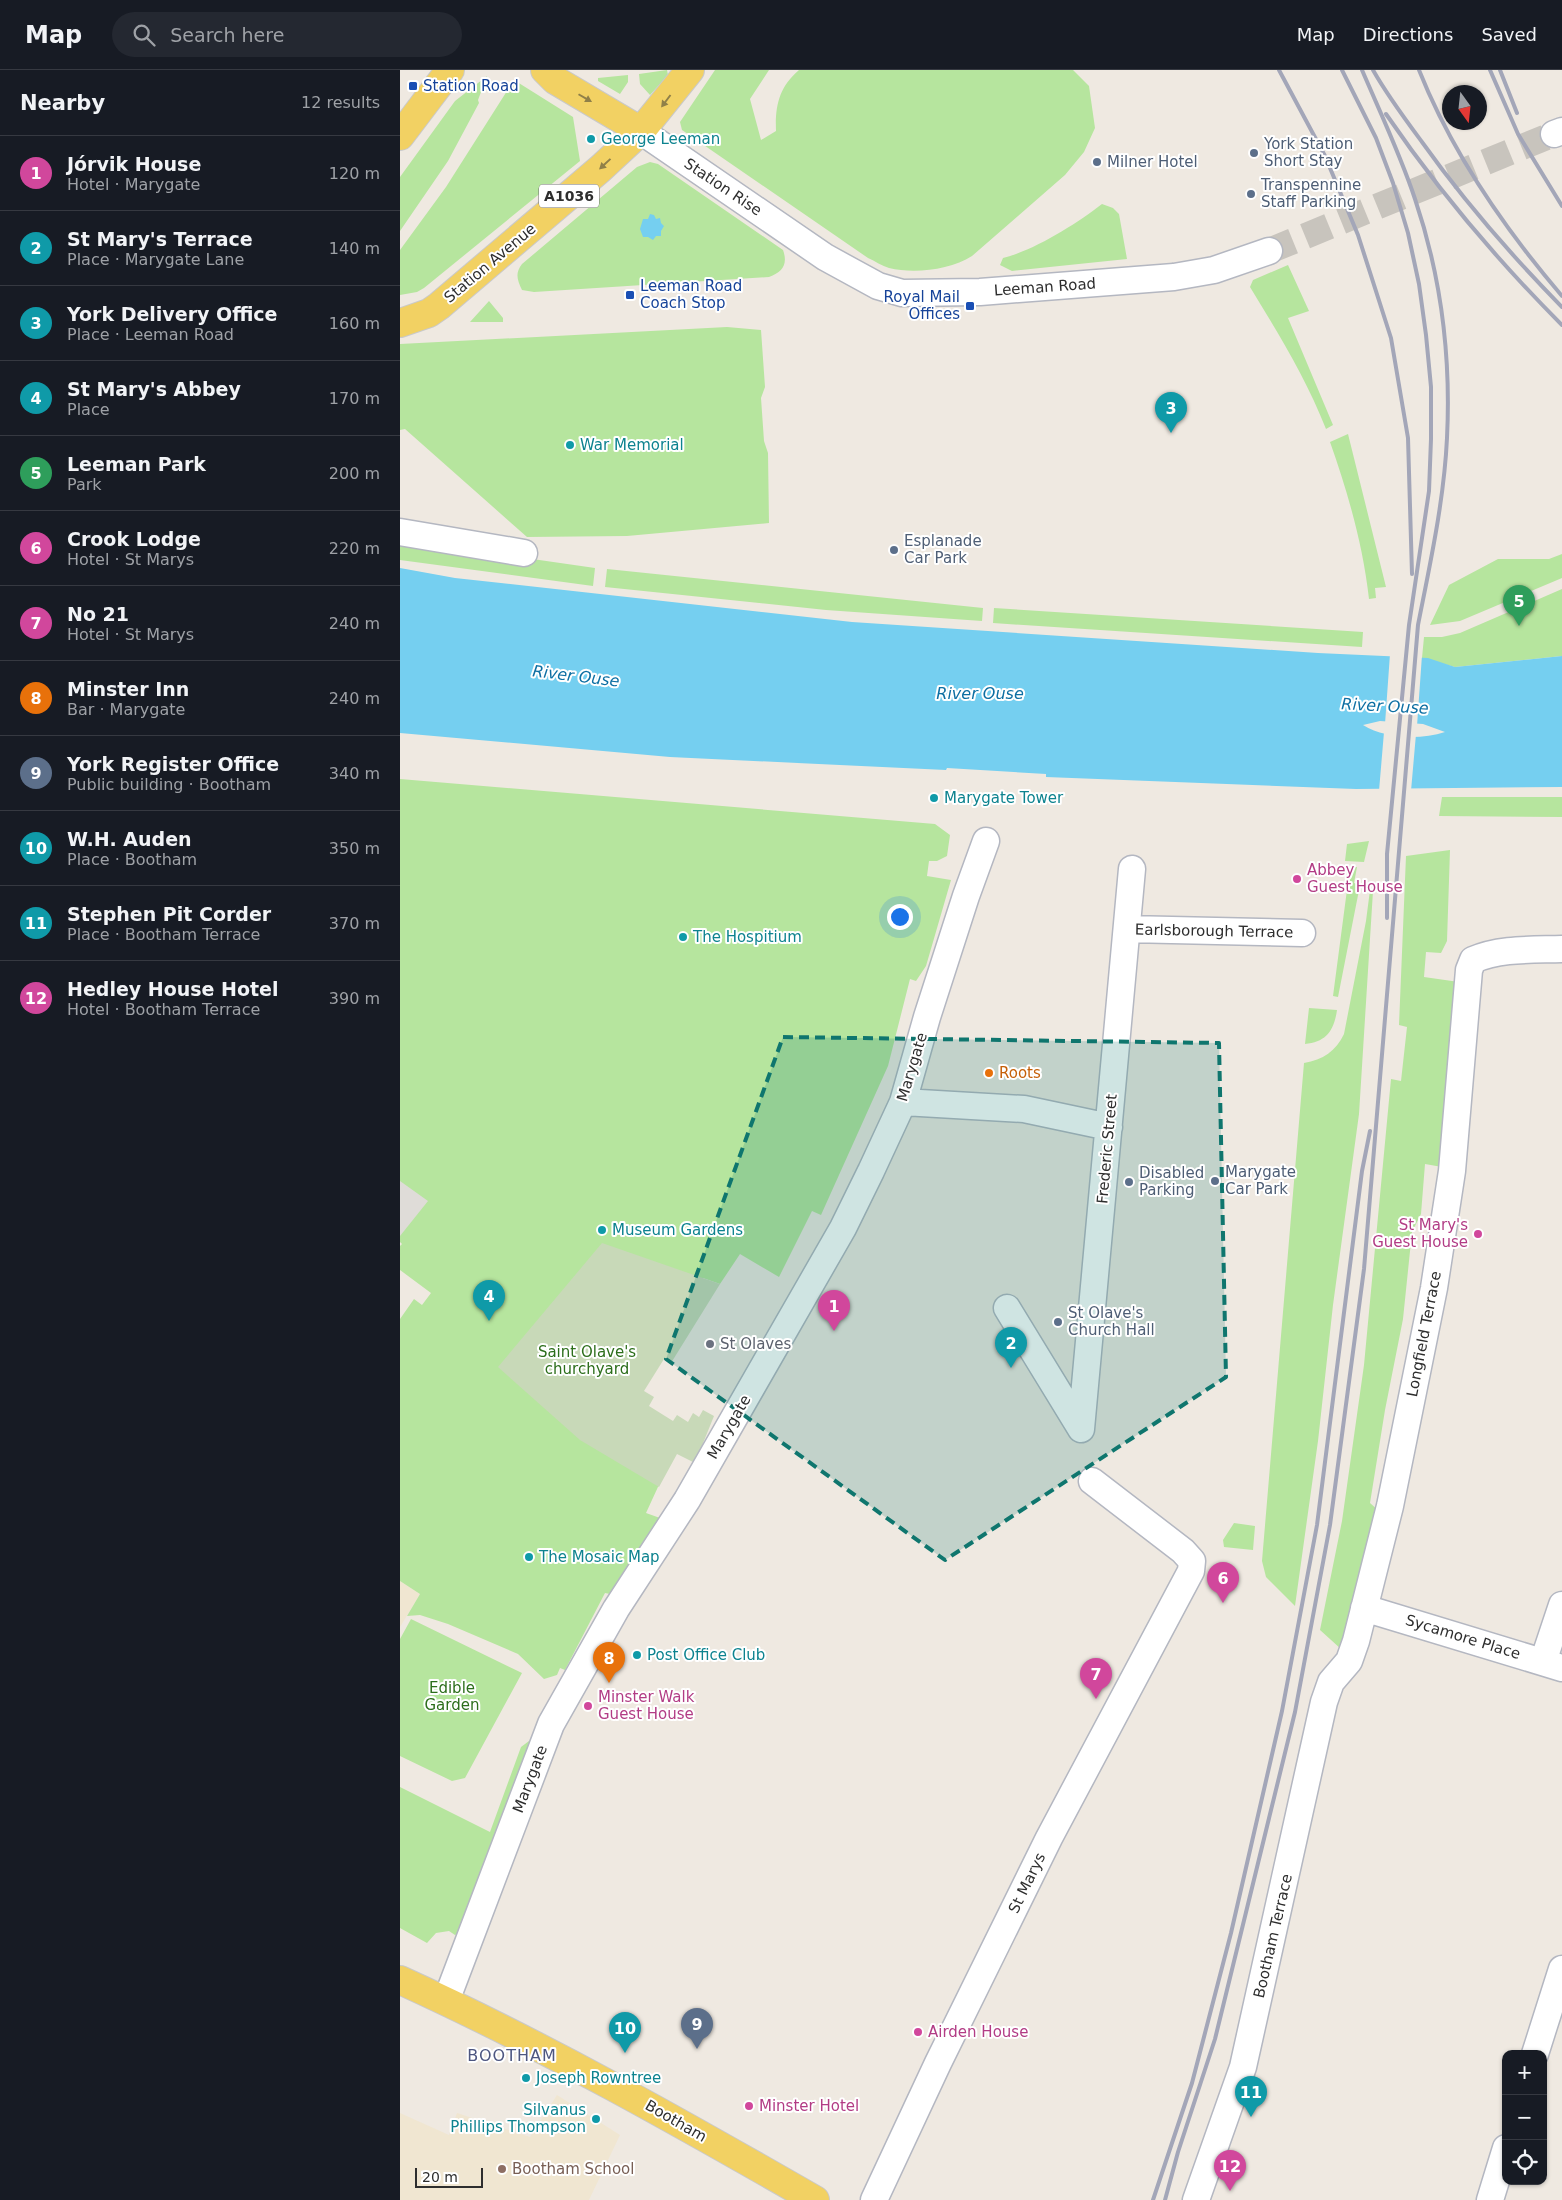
<!DOCTYPE html>
<html lang="en">
<head>
<meta charset="utf-8">
<style>
	:root { --surface:#171b24; --page:#242831; --text:#f1f3f6; --muted:#9ea1a6; --line:#363941; --accent:#2563eb }
	body { margin:0; font-family:"DejaVu Sans",sans-serif; background:var(--page); color:var(--text) }
	.controls { position:absolute; right:15px; bottom:15px; display:grid; overflow:hidden; border-radius:10px; box-shadow:0 1px 4px #0004 }
	.controls button { width:45px; height:45px; display:grid; place-items:center; padding:0; border:0; border-bottom:1px solid var(--line); background:var(--surface); color:var(--text); font:25px sans-serif }
	.compass { position:absolute; left:1042px; top:15px; width:45px; height:45px; border-radius:50%; background:var(--surface); box-shadow:0 1px 4px #0004; rotate:165deg }
	.scale { position:absolute; left:15px; bottom:12px; width:68px; box-sizing:border-box; padding-left:5px; border:2px solid #2e2e2e; border-top:0; font-size:14px; line-height:18px; white-space:nowrap; color:#2e2e2e; -webkit-text-stroke:4px #fff; paint-order:stroke }
	.you { position:absolute; left:499px; top:846px; width:18px; height:18px; margin:-12px; border:4px solid #fff; border-radius:50%; background:#1a73e8; box-shadow:0 0 0 8px #1a73e833 }
	.badge { display:grid; place-items:center; width:32px; height:32px; border-radius:50%; background:var(--accent); color:#fff; font-size:16px; font-weight:700 }
	.pin { position:absolute; translate:-50% -41px; filter:drop-shadow(0 1px 2px #0008) }
	.pin::after { content:''; position:absolute; top:26px; width:18px; height:15px; background:inherit; clip-path:polygon(0 0,100% 0,50% 100%) }
	.list { margin:0; padding:0; list-style:none }
	h2 { display:flex; justify-content:space-between; align-items:center; height:65px; margin:0; padding:0 20px; font-size:21px }
	h2 small { font-size:16px; font-weight:400; color:var(--muted) }
	.list li { display:grid; grid-template-columns:32px 1fr auto; gap:15px; align-items:center; box-sizing:border-box; height:75px; padding:0 20px; border-top:1px solid var(--line) }
	.list b { display:block; font-size:19px; white-space:nowrap }
	.list p { margin:0; font-size:16px; white-space:nowrap; color:var(--muted) }
	.list em { font-size:16px; font-style:normal; color:var(--muted) }
	.icon { flex:none; width:28px; height:28px; fill:none; stroke:currentColor; stroke-width:2; stroke-linecap:round; stroke-linejoin:round }
	.map { position:relative; flex:none; width:1162px; height:2130px; overflow:hidden }
	header { display:flex; align-items:center; gap:30px; box-sizing:border-box; height:70px; padding:0 25px; background:var(--surface); border-bottom:1px solid var(--line) }
	header strong { font-size:24px }
	nav { display:flex; gap:28px; margin-inline-start:auto; font-size:18px }
	.search { width:350px; height:45px; background:var(--page); display:flex; align-items:center; gap:12px; box-sizing:border-box; padding:0 18px; border-radius:28px; color:var(--muted); font-size:19px }
	main { display:flex }
	aside { flex:1; background:var(--surface) }
	.map>svg:first-child { display:block }
</style>
</head>
<body>
<header>
<strong>Map</strong>
<div class="search"><svg class="icon" aria-label="search" viewBox="0 0 24 24"><circle cx="10" cy="10" r="6"/><path d="M15 15l6 6"/></svg>Search here</div>
<nav><a>Map</a><a>Directions</a><a>Saved</a></nav>
</header>
<main>
<aside>
<h2>Nearby<small>12 results</small></h2>
<ul class="list">
<li><span class="badge" style="background:#d1479c">1</span><div><b>Jórvik House</b><p>Hotel · Marygate</p></div><em>120 m</em></li>
<li><span class="badge" style="background:#0f9aa8">2</span><div><b>St Mary's Terrace</b><p>Place · Marygate Lane</p></div><em>140 m</em></li>
<li><span class="badge" style="background:#0f9aa8">3</span><div><b>York Delivery Office</b><p>Place · Leeman Road</p></div><em>160 m</em></li>
<li><span class="badge" style="background:#0f9aa8">4</span><div><b>St Mary's Abbey</b><p>Place</p></div><em>170 m</em></li>
<li><span class="badge" style="background:#2e9e5b">5</span><div><b>Leeman Park</b><p>Park</p></div><em>200 m</em></li>
<li><span class="badge" style="background:#d1479c">6</span><div><b>Crook Lodge</b><p>Hotel · St Marys</p></div><em>220 m</em></li>
<li><span class="badge" style="background:#d1479c">7</span><div><b>No 21</b><p>Hotel · St Marys</p></div><em>240 m</em></li>
<li><span class="badge" style="background:#e8710a">8</span><div><b>Minster Inn</b><p>Bar · Marygate</p></div><em>240 m</em></li>
<li><span class="badge" style="background:#5c6f8a">9</span><div><b>York Register Office</b><p>Public building · Bootham</p></div><em>340 m</em></li>
<li><span class="badge" style="background:#0f9aa8">10</span><div><b>W.H. Auden</b><p>Place · Bootham</p></div><em>350 m</em></li>
<li><span class="badge" style="background:#0f9aa8">11</span><div><b>Stephen Pit Corder</b><p>Place · Bootham Terrace</p></div><em>370 m</em></li>
<li><span class="badge" style="background:#d1479c">12</span><div><b>Hedley House Hotel</b><p>Hotel · Bootham Terrace</p></div><em>390 m</em></li>
</ul>
</aside>
<div class="map">
<svg width="1162" height="2130" viewBox="0 0 1162 2130">
	<rect width="100%" height="100%" fill="#efe9e1"/>
	<path fill="#f0e6d1" d="M0,1511l20,13 -20,33z
		M157,2025l63,40 -31,65h-189v-87l49,22 8,-22 73,24z"/>
	<path fill="#b6e59e" d="M267,0l1,5 -18,20 -10,-11 -1,-10z
		M315,0h54l-19,29 11,41 15,-9c-1,-25 3,-44 23,-61h274l16,16 6,42 -11,24 -19,23 -93,81c-22,14 -58,18 -83,12 -7,-2 -14,-7 -21,-10l-186,-128 -2,-8z
		M228,5v7l-8,12 -22,-13v-3z
		M87,6l-9,24 1,3 -31,58 -48,70v-54l55,-76z
		M114,10l59,37 7,44 -156,127 -7,4 -17,3v-45l46,-63z
		M250,92l8,2 125,86c5,14 0,22 -14,27l-235,15 -12,-2c-5,-10 -7,-17 0,-26l115,-97z
		M702,134l11,4 6,6 8,45 -115,12 -12,-6 3,-7c32,-8 73,-34 99,-54z
		M888,195l21,46 -21,7 45,107 -7,4c-20,-51 -48,-96 -76,-142l3,-7z
		M89,231l14,17v4h-33z
		M327,257l34,3 4,57 -4,11 3,43 4,12 1,70 -142,13 -100,1 -122,-108 -5,1v-86z
		M948,364l38,153 -11,1 1,10 -7,1c-6,-54 -21,-106 -39,-157z
		M0,470l195,28 -2,18 -193,-26z
		M1162,484v24l-102,43 -30,4 19,-40 49,-26h51z
		M207,499l376,39 -1,13 -156,-11 -221,-23z
		M1162,519v67l-107,11 -33,-9 2,-21h18l18,-4z
		M594,538l369,24 -1,15 -369,-24z
		M0,709l535,45 15,11 -3,21 -10,5h-8l-2,15 24,4 -25,86 -10,15 -6,-2 -22,87 -67,149 -9,-4 -33,66 -39,-23 -20,30 -17,-6 -86,-1 46,199 -17,37 14,5 -26,42 -24,34 -5,-1 -40,77 -5,-2 -3,7 -13,4 -26,-25 -70,-30 -28,-9 -13,1 13,-22 -20,-13v-262l14,-20 8,6 9,-12 -31,-23v-24l2,-2 -2,-2z
		M1042,727h120v20l-123,-1z
		M969,771l-5,21 -19,-1 2,-17z
		M1050,780l-3,91 -6,12 -15,-1 -2,25 35,5 -17,185 -17,-3 -4,50 -9,18 -9,87 -18,91 -15,93 9,8 -38,138 -21,-19 22,-109 22,-156 27,-286 10,2 6,-54 -8,-2 7,-169z
		M950,797h7l-3,16 6,2 -22,112 -5,-1z
		M970,820l3,1 -14,223 -26,191 -15,136 -23,165 -29,-29 -4,-16 42,-498c19,-3 32,-12 40,-29l22,-113z
		M909,938l28,2c-3,21 -11,32 -32,34z
		M834,1453l21,3 -2,24 -29,-3 -1,-7z
		M11,1549l111,54 -57,105 -13,3 -52,-25v-117z
		M129,1671l5,2 -70,188 -9,4 -6,-4 -13,2 -9,10 -27,-15v-141l90,45 31,-85z"/>
	<path fill="#c8d9b8" d="M202,1173l118,41 -49,79 -7,-4 -20,32 10,6 -5,9 24,15 4,-6 11,7 5,-9 6,4 4,-7 11,6 -19,47 -18,-9 -18,33 -79,-47 -82,-73z"/>
	<path fill="#dfdcd8" d="M0,1111l28,20 -28,35z"/>
	<path fill="#75cff0" fill-rule="evenodd" d="M250,144l4,1 2,4 4,-1 1,5 3,3 -3,5v5h-5l-3,4 -5,-3h-5l-3,-8 3,-10h5z
		M0,498l55,10 397,44 466,31 110,5 27,9 107,-11v131l-206,2 -310,-12v-3l-99,-6 -1,2 -276,-13 -270,-24zM980,651l43,3 22,8c-25,8 -59,7 -82,-7z"/>
	<path fill="#efe9e1" d="M990,584l32,1 -5,71 -32,-2z
		M984,662l32,2 -5,57h-32z"/>
	<g fill="none" stroke-linecap="round" stroke-linejoin="round">
		<path stroke="#c8c4bd" stroke-width="26" stroke-dasharray="26 13" stroke-linecap="butt" d="M869,181l285,-117"/>
		<defs>
			<path id="minor" d="M241,61l184,126 53,29 24,7 78,-1 194,-15 40,-7 55,-19
				M1154,64l8,-3
				M0,462l124,21
				M727,859l175,4
				M503,1032l121,7 85,18
				M607,1238l74,121
				M681,1359l51,-560
				M964,1538l198,60
				M1143,1592l19,-57
				M46,1931l105,-277 65,-115 71,-109 156,-272 28,-57 32,-69 24,-85 39,-121 20,-55
				M1135,1984l27,-85
				M474,2130l64,-137 111,-225 142,-267 1,-10 -9,-10 -91,-70
				M796,2130l47,-133 81,-365 7,-20 18,-21 7,-20 34,-135 44,-218 18,-117 17,-201 4,-10c27,-12 59,-10 89,-11
				M1090,2130l16,-52"/>
			<path id="major" d="M145,0l10,10 86,51
				M0,66l50,-66
				M0,253l29,-10 10,-7 161,-137 41,-38 49,-61
				M0,1910c143,65 279,142 415,220"/>
		</defs>
		<use href="#minor" stroke="#b4b7c1" stroke-width="29"/>
		<use href="#major" stroke="#c9c9c9" stroke-width="30"/>
		<use href="#minor" stroke="#fff" stroke-width="26"/>
		<use href="#major" stroke="#f2d163" stroke-width="28"/>
		<path stroke="#a3a6b8" stroke-width="4" d="M879,0l46,86 33,79 33,103 17,100 4,136
			M942,0l34,68 17,45 15,50 11,51 7,51 5,52v52l-2,52 -20,134 -22,229v64
			M973,0c14,25 32,49 49,72 42,59 89,113 140,165
			M1019,0c33,83 85,158 143,226
			M1090,0l28,64 44,72
			M1100,0l17,43
			M986,44c52,76 111,146 176,211
			M753,2130l39,-117 39,-150 51,-222 35,-186 45,-354 8,-40
			M765,2130l13,-48 37,-113 80,-327 35,-187 34,-256 54,-644c12,-61 26,-124 29,-187 4,-80 -6,-162 -32,-239 -14,-43 -35,-87 -53,-129"/>
	</g>
	<defs><path id="oneway-solid" d="M-6-.8H1V-3.2L6.5 0L1 3.2V.8H-6Z" transform="scale(1.25)"/></defs>
	<g fill="#908048">
		<use href="#oneway-solid" transform="translate(185 28) rotate(30)"/>
		<use href="#oneway-solid" transform="translate(266 31) rotate(127)"/>
		<use href="#oneway-solid" transform="translate(205 94) rotate(137)"/>
	</g>
	<path fill="#0f766e" fill-opacity="0.2" stroke="#0f766e" stroke-width="4" stroke-dasharray="10 6" stroke-linejoin="round" d="M383,967l436,6 7,334 -281,183 -279,-201z"/>
	<g fill="#1a4fb4" stroke="#fff" stroke-width="2">
		<rect x="8" y="11" width="10" height="10" rx="2.5"/>
		<rect x="225" y="220" width="10" height="10" rx="2.5"/>
		<rect x="565" y="231" width="10" height="10" rx="2.5"/>
	</g>
	<g fill="#0f9aa8" stroke="#fff" stroke-width="2">
		<circle cx="191" cy="69" r="5"/>
		<circle cx="170" cy="375" r="5"/>
		<circle cx="534" cy="728" r="5"/>
		<circle cx="283" cy="867" r="5"/>
		<circle cx="202" cy="1160" r="5"/>
		<circle cx="129" cy="1487" r="5"/>
		<circle cx="237" cy="1585" r="5"/>
		<circle cx="126" cy="2008" r="5"/>
		<circle cx="196" cy="2049" r="5"/>
	</g>
	<g fill="#5c6f8a" stroke="#fff" stroke-width="2">
		<circle cx="854" cy="83" r="5"/>
		<circle cx="697" cy="92" r="5"/>
		<circle cx="851" cy="124" r="5"/>
		<circle cx="494" cy="480" r="5"/>
		<circle cx="815" cy="1111" r="5"/>
		<circle cx="729" cy="1112" r="5"/>
		<circle cx="658" cy="1252" r="5"/>
	</g>
	<g fill="#d1479c" stroke="#fff" stroke-width="2">
		<circle cx="897" cy="809" r="5"/>
		<circle cx="1078" cy="1164" r="5"/>
		<circle cx="188" cy="1636" r="5"/>
		<circle cx="518" cy="1962" r="5"/>
		<circle cx="349" cy="2036" r="5"/>
	</g>
	<circle fill="#e8710a" stroke="#fff" stroke-width="2" cx="589" cy="1003" r="5"/>
	<circle fill="#6b7280" stroke="#fff" stroke-width="2" cx="310" cy="1274" r="5"/>
	<circle fill="#8d6e63" stroke="#fff" stroke-width="2" cx="102" cy="2099" r="5"/>
	<g text-anchor="middle" dominant-baseline="central" stroke-width="4" stroke-linejoin="round" paint-order="stroke">
		<rect fill="#fff" stroke="#6d6d6d" stroke-width="1" x="139" y="114.5" width="60" height="23" rx="4"/>
		<g font-size="14" font-weight="bold" fill="#2e2e2e">
			<text x="169" y="126">A1036</text>
		</g>
		<g font-size="15" fill="#164399" stroke="#fff" text-anchor="start">
			<text x="23" y="16">Station Road</text>
			<text x="240" y="216">Leeman Road<tspan x="240" dy="17">Coach Stop</tspan></text>
			<text x="560" y="227" text-anchor="end">Royal Mail<tspan x="560" dy="17">Offices</tspan></text>
		</g>
		<g font-size="15" fill="#0d838f" stroke="#fff" text-anchor="start">
			<text x="201" y="69">George Leeman</text>
			<text x="180" y="375">War Memorial</text>
			<text x="544" y="728">Marygate Tower</text>
			<text x="293" y="867">The Hospitium</text>
			<text x="212" y="1160">Museum Gardens</text>
			<text x="139" y="1487">The Mosaic Map</text>
			<text x="247" y="1585">Post Office Club</text>
			<text x="136" y="2008">Joseph Rowntree</text>
			<text x="186" y="2040" text-anchor="end">Silvanus<tspan x="186" dy="17">Phillips Thompson</tspan></text>
		</g>
		<g font-size="15" fill="#4e5e75" stroke="#fff" text-anchor="start">
			<text x="864" y="74">York Station<tspan x="864" dy="17">Short Stay</tspan></text>
			<text x="707" y="92">Milner Hotel</text>
			<text x="861" y="115">Transpennine<tspan x="861" dy="17">Staff Parking</tspan></text>
			<text x="504" y="471">Esplanade<tspan x="504" dy="17">Car Park</tspan></text>
			<text x="825" y="1102">Marygate<tspan x="825" dy="17">Car Park</tspan></text>
			<text x="739" y="1103">Disabled<tspan x="739" dy="17">Parking</tspan></text>
			<text x="668" y="1243">St Olave's<tspan x="668" dy="17">Church Hall</tspan></text>
		</g>
		<g font-size="15" fill="#2e2e2e" stroke="#fff">
			<text transform="translate(323 117) rotate(34)">Station Rise</text>
			<text transform="translate(90 193) rotate(-40)">Station Avenue</text>
			<text transform="translate(645 217) rotate(-4)">Leeman Road</text>
			<text transform="translate(814 861) rotate(1)">Earlsborough Terrace</text>
			<text transform="translate(512 997) rotate(-73)">Marygate</text>
			<text transform="translate(707 1079) rotate(-85)">Frederic Street</text>
			<text transform="translate(1024 1264) rotate(-79)">Longfield Terrace</text>
			<text transform="translate(329 1357) rotate(-60)">Marygate</text>
			<text transform="translate(1063 1567) rotate(17)">Sycamore Place</text>
			<text transform="translate(130 1709) rotate(-69)">Marygate</text>
			<text transform="translate(627 1813) rotate(-64)">St Marys</text>
			<text transform="translate(873 1866) rotate(-77)">Bootham Terrace</text>
			<text transform="translate(276 2051) rotate(30)">Bootham</text>
		</g>
		<g font-size="15" fill="#b23c85" stroke="#fff" text-anchor="start">
			<text x="907" y="800">Abbey<tspan x="907" dy="17">Guest House</tspan></text>
			<text x="1068" y="1155" text-anchor="end">St Mary's<tspan x="1068" dy="17">Guest House</tspan></text>
			<text x="198" y="1627">Minster Walk<tspan x="198" dy="17">Guest House</tspan></text>
			<text x="528" y="1962">Airden House</text>
			<text x="359" y="2036">Minster Hotel</text>
		</g>
		<g font-size="15" fill="#c56008" stroke="#fff" text-anchor="start">
			<text x="599" y="1003">Roots</text>
		</g>
		<g font-size="15" fill="#5b616d" stroke="#fff" text-anchor="start">
			<text x="320" y="1274">St Olaves</text>
		</g>
		<g font-size="15" fill="#2c6e1b" stroke="#fff">
			<text x="187" y="1282">Saint Olave's<tspan x="187" dy="17">churchyard</tspan></text>
			<text x="52" y="1618">Edible<tspan x="52" dy="17">Garden</tspan></text>
		</g>
		<g font-size="15" fill="#785e54" stroke="#fff" text-anchor="start">
			<text x="112" y="2099">Bootham School</text>
		</g>
		<g font-size="16" font-style="italic" fill="#0d6fa3" stroke="#fff">
			<text transform="translate(176 606) rotate(7)">River Ouse</text>
			<text x="580" y="623">River Ouse</text>
			<text transform="translate(985 636) rotate(3)">River Ouse</text>
		</g>
		<g font-size="16" letter-spacing="1" fill="#4d5680" stroke="#fff">
			<text x="112" y="1985">BOOTHAM</text>
		</g>
	</g>
</svg>
<div class="controls">
<button>+</button>
<button>−</button>
<button><svg class="icon" aria-label="locate" viewBox="0 0 24 24"><circle cx="12" cy="12" r="6"/><path d="M12 2v4M12 18v4M2 12h4M18 12h4"/></svg></button>
</div>
<svg class="compass" viewBox="-18 -18 36 36"><path d="M0-13l5 13h-10z" fill="#e53935"/><path d="M0 13l5-13h-10z" fill="#9ea1a6"/></svg>
<div class="scale">20 m</div>
<div class="you"></div>
<div class="pin badge" style="left:434px;top:1261px;background:#d1479c">1</div>
<div class="pin badge" style="left:611px;top:1298px;background:#0f9aa8">2</div>
<div class="pin badge" style="left:771px;top:363px;background:#0f9aa8">3</div>
<div class="pin badge" style="left:89px;top:1251px;background:#0f9aa8">4</div>
<div class="pin badge" style="left:1119px;top:556px;background:#2e9e5b">5</div>
<div class="pin badge" style="left:823px;top:1533px;background:#d1479c">6</div>
<div class="pin badge" style="left:696px;top:1629px;background:#d1479c">7</div>
<div class="pin badge" style="left:209px;top:1613px;background:#e8710a">8</div>
<div class="pin badge" style="left:297px;top:1979px;background:#5c6f8a">9</div>
<div class="pin badge" style="left:225px;top:1983px;background:#0f9aa8">10</div>
<div class="pin badge" style="left:851px;top:2047px;background:#0f9aa8">11</div>
<div class="pin badge" style="left:830px;top:2121px;background:#d1479c">12</div>
</div>
</main>
</body>
</html>
